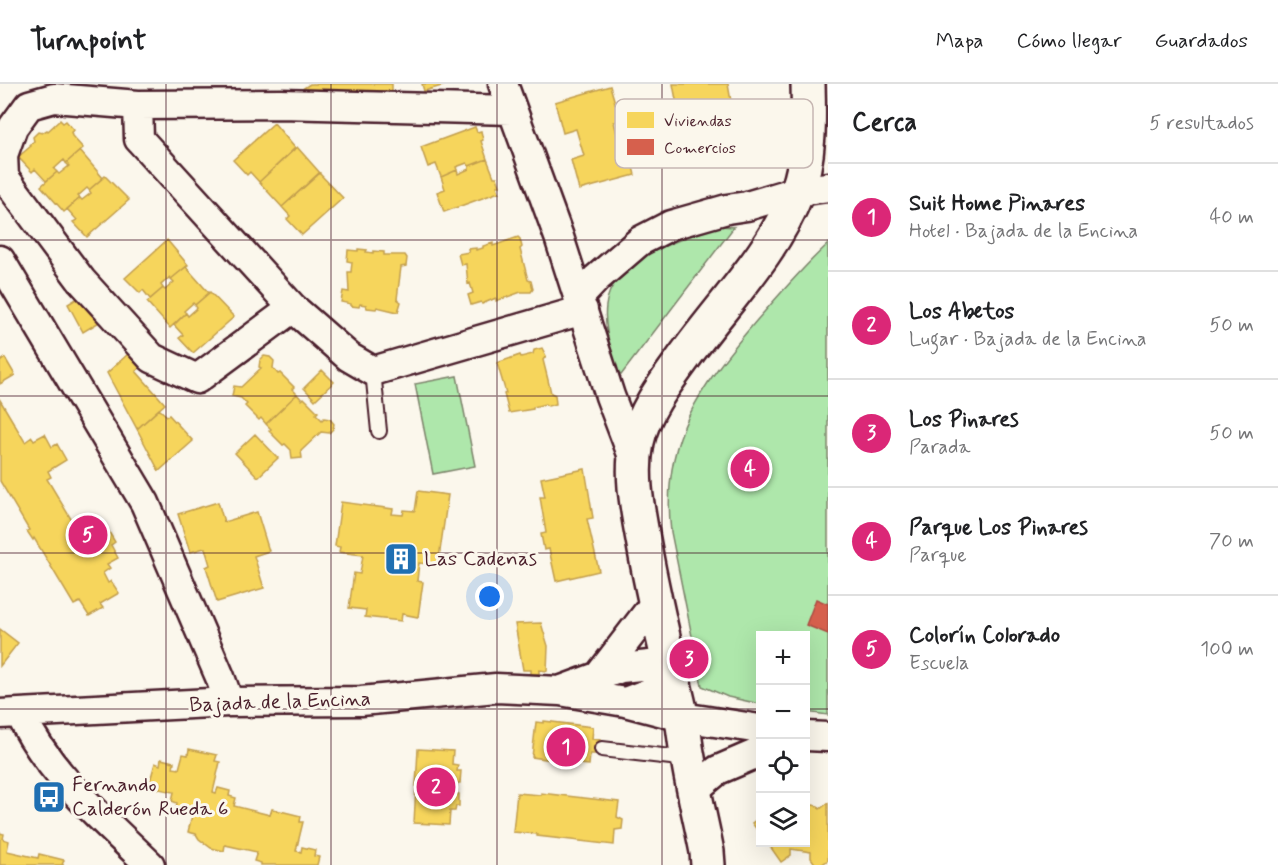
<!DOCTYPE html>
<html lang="es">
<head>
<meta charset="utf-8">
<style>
	:root { --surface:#fff; --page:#f6f6f6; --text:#202124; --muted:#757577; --line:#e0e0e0; --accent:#db2777 }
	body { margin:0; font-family:Mynerve,sans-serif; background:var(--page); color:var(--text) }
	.controls { position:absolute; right:18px; bottom:18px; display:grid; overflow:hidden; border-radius:0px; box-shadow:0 6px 24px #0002 }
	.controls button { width:54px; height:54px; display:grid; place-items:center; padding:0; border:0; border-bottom:2px solid var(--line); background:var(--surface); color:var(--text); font:30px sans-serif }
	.you { position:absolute; left:490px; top:513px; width:21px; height:21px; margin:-15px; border:4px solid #fff; border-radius:50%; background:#1a73e8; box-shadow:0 0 0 9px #1a73e833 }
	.badge { display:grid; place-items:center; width:39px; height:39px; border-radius:50%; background:var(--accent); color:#fff; font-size:20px; font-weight:700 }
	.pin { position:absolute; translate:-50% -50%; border:3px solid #fff; box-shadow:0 2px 6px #0006 }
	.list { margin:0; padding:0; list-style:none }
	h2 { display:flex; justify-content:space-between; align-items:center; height:78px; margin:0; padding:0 24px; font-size:26px }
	h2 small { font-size:20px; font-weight:400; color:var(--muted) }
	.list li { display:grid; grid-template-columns:39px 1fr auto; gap:18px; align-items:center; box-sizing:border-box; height:108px; padding:0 24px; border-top:2px solid var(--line) }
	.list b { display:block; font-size:22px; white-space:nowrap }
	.list p { margin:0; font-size:20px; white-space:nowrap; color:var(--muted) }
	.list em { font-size:20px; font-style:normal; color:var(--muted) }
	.icon { flex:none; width:33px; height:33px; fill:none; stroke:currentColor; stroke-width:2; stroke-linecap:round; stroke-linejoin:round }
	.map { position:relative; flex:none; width:828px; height:781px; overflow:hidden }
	header { display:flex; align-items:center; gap:36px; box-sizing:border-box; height:84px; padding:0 30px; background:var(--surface); border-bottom:2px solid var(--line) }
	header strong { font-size:28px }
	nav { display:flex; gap:33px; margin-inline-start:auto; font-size:21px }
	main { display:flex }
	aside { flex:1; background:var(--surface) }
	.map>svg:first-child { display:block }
</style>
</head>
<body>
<header>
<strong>Turnpoint</strong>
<nav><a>Mapa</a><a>Cómo llegar</a><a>Guardados</a></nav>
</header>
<main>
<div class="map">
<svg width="828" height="781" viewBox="0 0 828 781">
	<rect width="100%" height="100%" fill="#fbf7ec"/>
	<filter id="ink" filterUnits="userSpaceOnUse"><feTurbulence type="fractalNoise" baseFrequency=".0167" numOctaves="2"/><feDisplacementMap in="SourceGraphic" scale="12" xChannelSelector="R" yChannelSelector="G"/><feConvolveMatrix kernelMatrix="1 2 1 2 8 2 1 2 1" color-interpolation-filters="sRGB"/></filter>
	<g filter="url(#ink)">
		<path fill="#aee7ab" stroke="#7c836b" stroke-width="1.5" d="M721,142l13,1 -116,152c-5,-23 -15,-50 -12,-73 4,-46 78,-69 115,-80z
			M828,160v471l-22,-3v-76h-46v68l-32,-7 -26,-11 -31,-154c-11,-92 29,-145 86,-212 23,-26 45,-52 71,-76z
			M457,292l18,90 -42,8 -18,-90z"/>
		<path fill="#f6d55c" stroke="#c29e4d" stroke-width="1.5" d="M310,0h82v14l-101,-2z
			M422,0h27l-25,7z
			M673,0h55l11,63 -24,4 -2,-9 -28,6z
			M610,2l6,20 4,-1 4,15 -10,2 5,20 10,-3 4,15 -3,1 5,20 -56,15 -8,-30 13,-4 -8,-27 -13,4 -8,-31z
			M60,36l3,3 3,-2 8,9 -3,2 1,4 11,12 -17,15 -2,-3 -10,9 3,3 -11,9 -11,-12 -3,3 -14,-15 13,-11 -1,-1 4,-4 -1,-4 5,-5 4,1 5,-3 1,1z
			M274,39l21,25 -36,34 -9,-10 -3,3 -14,-15z
			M475,43l2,5 4,-1 2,9 -2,1 6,18 -18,7 -2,-3 -11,4 1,3 -16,7 -5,-13 -8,3 -7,-20z
			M297,63l23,26 -38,34 -23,-25z
			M80,67l23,27 -14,12 -2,-2 -9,8 2,2 -16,14 -23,-26 16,-14 2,2 10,-8 -3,-3z
			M487,75l7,18h3l3,9h-3l2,6 -55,20 -7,-20 8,-3 -4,-12 16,-7 1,4 11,-5v-3z
			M319,89l24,25 -41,37 -15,-16 3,-3 -8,-9z
			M105,92l24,24 -42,37 -14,-15 4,-2 -10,-11 13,-11 2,2 9,-7 -2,-3z
			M518,153l2,2 2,8 -2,2 8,31 3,1 2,8 -2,3h-10l-25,9v-3l-14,6 -1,-2 -10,3 -3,-10 5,-2 -3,-10 -2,1 -2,-20 -5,1 -3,-11 11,-2 -1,-3 8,-1v2l7,-2v-2l10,-3v3z
			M167,156l21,25 -17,14 -1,-2 -9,8 2,3 -13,11 -7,-9 -3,3 -15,-15z
			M358,165l9,1 -1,2 7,1v-2l11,1v3h21l2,3 -1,8 -5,1 -4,32 4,3 -3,10 -21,-5 -1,2 -9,-1 -1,-3 -6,-1 -1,3 -8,-1v-2l-10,-2 2,-11 6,1 -1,-20h3l1,-10 -5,-1 1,-11 10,1z
			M186,183l23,26 -14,12 -2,-2 -9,8 2,2 -16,15 -23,-26 16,-14 2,2 9,-8 -3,-3z
			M210,208l24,25 -41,36 -14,-15 4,-3 -9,-10 12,-12 2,3 9,-8 -2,-3z
			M78,214l23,23 -18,11 -15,-28z
			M542,264l4,8 -3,4 5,20 3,13 4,2 1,9 -8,2 -3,-2 -12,3v2l-24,4 -5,-19 2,-1 -9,-30 23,-8 1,2 12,-3 1,-4z
			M128,270l12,14 -4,3 29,33 -28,25 -30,-56z
			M264,272l6,1 4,4 -1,7 5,6 2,-1 14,14 -2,2 5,5 -31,30 -5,-6 -2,2 -14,-14 2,-2 -6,-6 -9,-2 2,-10 7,1 20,-19 -2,-1 1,-7z
			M5,274l10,17 -15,9v-25l1,2z
			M322,286l12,12 -19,18 -11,-12z
			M297,310l5,6 2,-2 14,14 -2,2 6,6 2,-2 6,1 4,5 -1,5 -4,4 -8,-1 -20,19 1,7 -10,1 -1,-9 -6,-6 -2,1 -14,-14 2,-2 -5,-5z
			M0,316l25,42 7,-5 2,3 11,-6 7,13 5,-3 9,16 -18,11 3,6 -4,2 33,55 4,-2 4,6 18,-11 9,15 -4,3 7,13 -11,6 3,4 -7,5 5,10 3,-2 8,12 -19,11 3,4 -14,8 -9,-14 -6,3 -40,-67 -1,2 -6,-9 2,-1 -29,-49z
			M159,325l8,7 2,-1 24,26 -34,30 -22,-42z
			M255,350l23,24 -20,19 -23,-24z
			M585,385l8,49 -6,1 12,52 -43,10 -7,-32 -5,1 -3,-16 5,-1 -6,-36h5l-4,-19z
			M418,407l30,4 -10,70 -19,-2 -2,18 6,1 -5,35 -16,-3 -1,7 -36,-4 1,-7 -17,-2 5,-35 6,1 3,-19 -24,-3 1,-5 -5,-1 6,-44 52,7 -1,5 11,1 1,-5 11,1z
			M218,418l6,20 33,-10 12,39 -15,5 10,32 -47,14 -11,-35 4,-2 -5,-17 -15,4 -12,-38z
			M541,539l7,23 -1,25 -8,-1v4h-8v-4h-8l-8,-46z
			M0,545l18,14 -18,23z
			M544,637l49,6 -1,12 8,1 -1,14h-9l-1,11 -22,-2v3l-8,-1v-4l-27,-4 4,-35 8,1z
			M189,665l28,6 -2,6 5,1 -7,30 3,1 2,-5 12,3 -1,5 7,2 -2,8 36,9 2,-6 29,7 -1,6h3l-7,29 5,1 1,-5 13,3 -1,6 5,1 -2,8h-56v-2l-7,-2 3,-9 -32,-7 -1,6 -13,-3 -12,-9 -3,-5 -8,-2 6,-25 -4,-1 -1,5 -13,-3 1,-5 -5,-2 2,-9 -15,-3 1,-6 -10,-2 5,-18 5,2 1,-6 13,3 -1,6 6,1 4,-15 5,1z
			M418,665l35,2 -1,13 6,1 -1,6h4l-1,12h-3l-1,11h3v12h-3l-1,5h-5l-1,14 -35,-2z
			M517,709l24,2v-2l78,9 -2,15 6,3 -1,9 -7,1 -1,15 -77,-9v-2l-24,-2z
			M828,719v57l-7,5h-5l-5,-7v-6l-20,-3v6l-10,7 -14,-20h39v-38l12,2 2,3z
			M760,733v17l-8,-11z
			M0,749l4,1 -1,5 6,2 -2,10 31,7 1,-4 25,6 -2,5h2h-64z"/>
		<path fill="#d6604d" stroke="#ac4c43" stroke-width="1.5" d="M816,515l12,5v30l-22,-9z"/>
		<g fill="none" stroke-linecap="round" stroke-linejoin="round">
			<defs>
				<path id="lane" d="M373,287l6,60
					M602,665l86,10"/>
				<path id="street" d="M503,0l56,153 51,159 25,66
					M138,21l1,34 154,169 56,49 24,14 210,-61
					M0,176l145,243 75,174 9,25
					M579,213l18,-19 43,-37 31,-16 56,-16 20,-3 50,-15 31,-4
					M293,224l-96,71 -45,-21 -71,-78 -77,-103 -1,-22 10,-28 16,-22 25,-7 84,7 143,-1 230,6
					M598,593l57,-74
					M562,606l59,-22 48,-5
					M625,618l57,15 78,12
					M20,629c28,61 83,106 130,152
					M0,630l229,-12 132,-1 135,-13 64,3 65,11 49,-19
					M806,652l22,1
					M694,706l24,-20 42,-18"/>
				<path id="secondary" d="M708,781l-1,-13c-6,-31 -14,-62 -19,-94 -3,-14 -4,-30 -7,-44 -13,-56 -27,-112 -37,-169 -6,-34 -14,-68 -7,-103 7,-32 29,-60 48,-86 39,-54 88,-102 112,-164 13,-34 12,-73 11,-108"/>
			</defs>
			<use href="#lane" stroke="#4a1f2b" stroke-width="18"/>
			<use href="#street" stroke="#4a1f2b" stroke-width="33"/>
			<use href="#secondary" stroke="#4a1f2b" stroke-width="38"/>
			<use href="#lane" stroke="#fbf7ec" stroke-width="14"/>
			<use href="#street" stroke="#fbf7ec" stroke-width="28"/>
			<use href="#secondary" stroke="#fbf7ec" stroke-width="33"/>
		</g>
	</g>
	<path fill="none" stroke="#4a1f2b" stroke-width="1.5" stroke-opacity="0.55" d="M166,0v781M331,0v781M497,0v781M662,0v781M0,156h828M0,312h828M0,469h828M0,625h760M806,625h22"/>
	<defs>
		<symbol id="building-square" viewBox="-11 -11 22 22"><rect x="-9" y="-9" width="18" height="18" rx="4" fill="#1f6fb2" stroke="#fbf7ec"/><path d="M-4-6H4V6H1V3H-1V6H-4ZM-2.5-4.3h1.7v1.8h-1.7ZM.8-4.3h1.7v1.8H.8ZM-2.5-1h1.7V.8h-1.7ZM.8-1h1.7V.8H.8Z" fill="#fff"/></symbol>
		<symbol id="bus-square" viewBox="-11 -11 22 22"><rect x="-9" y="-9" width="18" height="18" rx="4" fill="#1f6fb2" stroke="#fbf7ec"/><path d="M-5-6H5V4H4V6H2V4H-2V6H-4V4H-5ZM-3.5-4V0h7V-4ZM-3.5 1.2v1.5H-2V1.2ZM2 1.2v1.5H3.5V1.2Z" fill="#fff"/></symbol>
	</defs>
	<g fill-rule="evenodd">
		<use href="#building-square" x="382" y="456" width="38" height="38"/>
		<use href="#bus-square" x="30" y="694" width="38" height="38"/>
	</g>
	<g text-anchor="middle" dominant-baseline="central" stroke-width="6" stroke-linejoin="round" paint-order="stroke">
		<g font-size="21" fill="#4a1f2b" stroke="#fbf7ec" text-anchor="start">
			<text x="424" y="475">Las Cadenas</text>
			<text x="72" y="701">Fernando<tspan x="72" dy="24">Calderón Rueda 6</tspan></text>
		</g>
		<g font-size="21" fill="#4a1f2b" stroke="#fbf7ec">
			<text transform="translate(280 618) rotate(-2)">Bajada de la Encina</text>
		</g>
	</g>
	<rect x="615" y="15" width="198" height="69" rx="9" fill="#fbf7ec" stroke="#c6b6b2" stroke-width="1.5"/>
	<rect x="627" y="28" width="27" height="16" fill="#f6d55c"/>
	<rect x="627" y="55" width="27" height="16" fill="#d6604d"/>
	<g font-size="16" fill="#4a1f2b">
		<text x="664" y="42">Viviendas</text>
		<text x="664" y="69">Comercios</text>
	</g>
</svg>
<div class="controls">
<button>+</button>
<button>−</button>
<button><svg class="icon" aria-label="locate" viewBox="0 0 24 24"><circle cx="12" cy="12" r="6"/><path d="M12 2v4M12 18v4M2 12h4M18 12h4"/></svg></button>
<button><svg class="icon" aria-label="layers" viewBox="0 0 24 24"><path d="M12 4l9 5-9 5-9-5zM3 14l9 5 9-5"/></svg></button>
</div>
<div class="you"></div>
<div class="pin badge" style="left:566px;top:663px">1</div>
<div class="pin badge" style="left:436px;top:703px">2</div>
<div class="pin badge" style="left:689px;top:575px">3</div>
<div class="pin badge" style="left:750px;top:385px">4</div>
<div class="pin badge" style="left:88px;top:451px">5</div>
</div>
<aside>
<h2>Cerca<small>5 resultados</small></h2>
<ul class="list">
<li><span class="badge">1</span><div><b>Suit Home Pinares</b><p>Hotel · Bajada de la Encina</p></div><em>40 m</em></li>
<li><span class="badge">2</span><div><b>Los Abetos</b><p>Lugar · Bajada de la Encina</p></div><em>50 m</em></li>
<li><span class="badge">3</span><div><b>Los Pinares</b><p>Parada</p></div><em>50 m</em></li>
<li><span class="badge">4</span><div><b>Parque Los Pinares</b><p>Parque</p></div><em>70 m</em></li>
<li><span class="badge">5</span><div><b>Colorín Colorado</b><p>Escuela</p></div><em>100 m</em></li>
</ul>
</aside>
</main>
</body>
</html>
